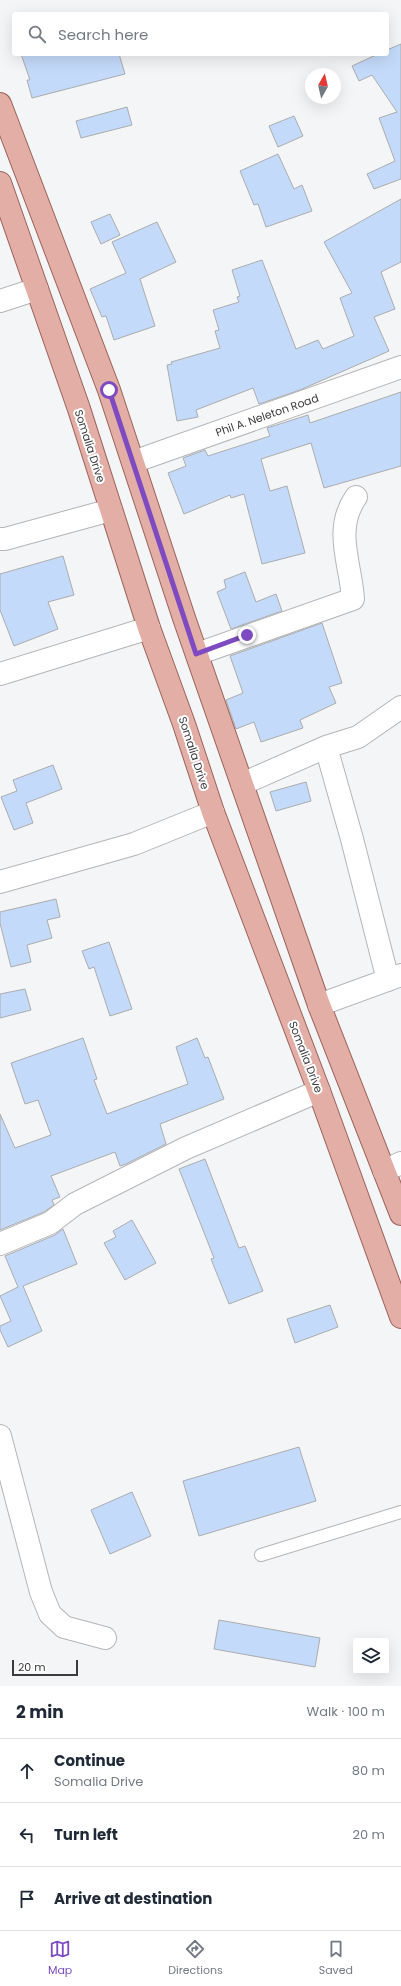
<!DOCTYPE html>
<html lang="en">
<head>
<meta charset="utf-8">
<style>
	:root { --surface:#fff; --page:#f6f6f7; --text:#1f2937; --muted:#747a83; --line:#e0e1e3; --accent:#7d4ac2 }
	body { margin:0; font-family:Poppins,sans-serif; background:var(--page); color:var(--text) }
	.controls { position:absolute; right:12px; bottom:12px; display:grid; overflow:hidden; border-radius:4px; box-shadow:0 4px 16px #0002 }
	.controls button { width:36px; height:36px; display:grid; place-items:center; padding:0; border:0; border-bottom:1px solid var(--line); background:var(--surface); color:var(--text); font:20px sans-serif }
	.compass { position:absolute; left:305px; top:68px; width:36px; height:36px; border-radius:50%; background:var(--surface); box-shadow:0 4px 16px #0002; rotate:8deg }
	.scale { position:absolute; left:12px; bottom:10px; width:66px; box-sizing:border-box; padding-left:4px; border:2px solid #3b3c3c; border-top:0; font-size:11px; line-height:14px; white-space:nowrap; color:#3b3c3c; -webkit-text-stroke:3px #fff; paint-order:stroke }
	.stop { position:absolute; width:12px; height:12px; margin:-9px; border:3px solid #7d4ac2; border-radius:50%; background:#fff }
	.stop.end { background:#7d4ac2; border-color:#fff; box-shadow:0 1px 4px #0008 }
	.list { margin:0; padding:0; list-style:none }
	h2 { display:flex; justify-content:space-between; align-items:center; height:52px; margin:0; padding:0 16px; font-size:17px }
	h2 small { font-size:13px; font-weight:400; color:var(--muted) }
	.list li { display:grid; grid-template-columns:26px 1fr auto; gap:12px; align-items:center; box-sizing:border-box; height:64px; padding:0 16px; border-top:1px solid var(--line) }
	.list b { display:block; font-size:15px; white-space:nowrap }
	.list p { margin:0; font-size:13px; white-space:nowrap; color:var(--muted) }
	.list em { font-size:13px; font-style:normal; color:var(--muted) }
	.icon { flex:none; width:22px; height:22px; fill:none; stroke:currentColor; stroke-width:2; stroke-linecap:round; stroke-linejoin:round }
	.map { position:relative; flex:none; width:401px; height:1686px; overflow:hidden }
	.search { position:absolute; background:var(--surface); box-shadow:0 4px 16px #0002; left:12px; right:12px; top:12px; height:44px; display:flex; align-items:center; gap:10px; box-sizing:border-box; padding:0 14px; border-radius:4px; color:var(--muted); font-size:15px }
	.sheet { height:244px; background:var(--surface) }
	nav { display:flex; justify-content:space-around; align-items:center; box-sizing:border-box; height:56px; border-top:1px solid var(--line); background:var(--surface); font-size:11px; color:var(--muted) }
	nav a { display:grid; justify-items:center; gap:2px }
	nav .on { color:var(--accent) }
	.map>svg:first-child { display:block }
</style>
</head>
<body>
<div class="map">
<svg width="401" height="1686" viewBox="0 0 401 1686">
	<rect width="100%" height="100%" fill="#f4f5f7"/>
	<path fill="#c4dafa" stroke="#abacad" d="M401,44v135l-27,10 -7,-15 28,-13 -16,-43 18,-6 -25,-37 -13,6 -7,-15 26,-12h9v-4z
		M21,54h98l6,20 -93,24 -5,-18h3z
		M127,107l5,18 -51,13 -5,-17z
		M294,116l9,20 -25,11 -9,-21z
		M278,154l16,35 8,-4 10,26 -46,16 -8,-23 -4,1 -14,-34z
		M401,199v63l-20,10 14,37 -21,8 15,34 -89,39 -41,14 -6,-16 -57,22 2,7 -21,4 -10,-56 5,-1 -1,-2 49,-14 -5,-17 4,-1 -6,-20 26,-8 -2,-5 3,-1 -8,-26 30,-10 34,89 22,-9 5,9 31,-13 -14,-38 12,-5 -28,-51z
		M110,214l10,21 -19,9 -10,-22z
		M157,222l19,40 -36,17 15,47 -41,14 -8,-24 -4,1 -12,-28 36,-16 -14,-31z
		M401,392v74l-77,22 -13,-45 -50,16 9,32 17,-5 18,67 -43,11 -18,-70 -13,4 -1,-3 -46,19 -16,-41 18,-7 -3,-8 22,-8 3,6 62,-20 -3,-8 41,-13 2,8z
		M63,556l11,39 -26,7 10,27 -44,17 -14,-36v-36z
		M245,572l11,30 20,-8 6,17 -51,18 -14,-37 9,-4 -2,-8z
		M322,623l20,60 -13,4 7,16 -36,17 3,8 -42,14 -7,-20 -18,7 -10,-29 17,-7 -13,-37z
		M53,765l9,24 -36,14 7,20 -19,7 -13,-33 16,-6 -4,-11z
		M306,782l5,19 -35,10 -6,-19z
		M56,899l4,18 -13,3 5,18 -25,7 4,17 -20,5 -11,-44v-11z
		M109,942l23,67 -22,7 -16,-49 -5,2 -7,-18z
		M25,989l6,21 -31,8v-24z
		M83,1038l14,41 -3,1 13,34 81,-30 -12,-37 21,-9 8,20 3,-1 16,42 -64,25 6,20 -40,20 -6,2 -5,-14 -64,24 9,21 -8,3 2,5 -10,7 -44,18v-116l15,34 36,-13 -13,-35 -13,4 -14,-41z
		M205,1159l34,89 6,-2 18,45 -34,13 -18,-45 3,-1 -35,-89z
		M132,1220l24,43 -31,17 -21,-37 12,-6 -3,-6z
		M63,1229l14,35 -54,22 19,45 -34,16 -8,-17v-4l11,-5 -11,-25 18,-9 -13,-31 50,-21z
		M330,1305l8,22 -43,16 -8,-24z
		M299,1447l17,54 -117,35 -16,-55z
		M132,1492l19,44 -41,18 -19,-44z
		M219,1620l101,18 -5,29 -101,-18z"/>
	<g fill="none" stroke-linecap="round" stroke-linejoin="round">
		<defs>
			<path id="service" d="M261,1555l140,-43"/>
			<path id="minor" d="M0,301l37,-12
				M0,539h5l106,-29
				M197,654l156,-55c-2,-35 -20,-69 3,-102
				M0,674l149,-46
				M326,747l26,92 36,141
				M242,784l84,-37 32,-10 43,-30
				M0,882l134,-38 79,-32
				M319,1005l82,-30
				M384,1171l17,-8
				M0,1244l50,-21 25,-19 111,-56 133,-57
				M0,1436l41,156 9,22 14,13 41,11"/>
			<path id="tertiary" d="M133,462l268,-95"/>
			<path id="primary" d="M0,104l109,286 75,228 135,387 82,209
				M0,183l79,226 70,219 35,96 29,88 106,279 82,226"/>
		</defs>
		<use href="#service" stroke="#b4b5b7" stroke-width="14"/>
		<use href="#minor" stroke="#b4b5b7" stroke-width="24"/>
		<use href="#tertiary" stroke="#b4b5b7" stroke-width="24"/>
		<use href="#primary" stroke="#9b635a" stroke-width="24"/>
		<use href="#service" stroke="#fff" stroke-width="12"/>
		<use href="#minor" stroke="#fff" stroke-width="22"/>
		<use href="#tertiary" stroke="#fff" stroke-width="22"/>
		<use href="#primary" stroke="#e2aea6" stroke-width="22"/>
	</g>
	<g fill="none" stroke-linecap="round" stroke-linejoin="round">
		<path stroke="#7d4ac2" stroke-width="5" d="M109,390l87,264 51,-19"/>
	</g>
	<g text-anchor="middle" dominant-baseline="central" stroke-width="4" stroke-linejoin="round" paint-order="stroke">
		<g font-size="11" fill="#3b3c3c" stroke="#fff">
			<text transform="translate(267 415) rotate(-19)">Phil A. Neleton Road</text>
			<text transform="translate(90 446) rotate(72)">Somalia Drive</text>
			<text transform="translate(194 753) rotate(72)">Somalia Drive</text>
			<text transform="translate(306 1057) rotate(69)">Somalia Drive</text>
		</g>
	</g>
</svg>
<div class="controls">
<button><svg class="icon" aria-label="layers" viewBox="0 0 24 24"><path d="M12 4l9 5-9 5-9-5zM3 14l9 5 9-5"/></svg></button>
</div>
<svg class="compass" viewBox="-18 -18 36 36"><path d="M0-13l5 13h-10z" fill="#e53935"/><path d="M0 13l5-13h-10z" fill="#747a83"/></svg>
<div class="scale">20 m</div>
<div class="stop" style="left:109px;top:390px"></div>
<div class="stop end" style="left:247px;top:635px"></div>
<div class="search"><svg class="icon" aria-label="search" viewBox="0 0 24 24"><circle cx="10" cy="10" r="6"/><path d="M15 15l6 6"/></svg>Search here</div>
</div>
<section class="sheet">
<h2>2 min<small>Walk · 100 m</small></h2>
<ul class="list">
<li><svg class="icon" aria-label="ahead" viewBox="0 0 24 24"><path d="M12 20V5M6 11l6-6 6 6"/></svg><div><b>Continue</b><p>Somalia Drive</p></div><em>80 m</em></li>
<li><svg class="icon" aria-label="left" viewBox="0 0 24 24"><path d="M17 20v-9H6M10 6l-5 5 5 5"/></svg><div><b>Turn left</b></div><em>20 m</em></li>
<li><svg class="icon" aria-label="arrive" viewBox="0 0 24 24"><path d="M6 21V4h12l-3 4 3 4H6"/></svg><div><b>Arrive at destination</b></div></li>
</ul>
</section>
<nav>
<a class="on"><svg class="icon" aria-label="map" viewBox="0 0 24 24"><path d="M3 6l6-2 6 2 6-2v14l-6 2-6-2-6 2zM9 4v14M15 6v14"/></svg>Map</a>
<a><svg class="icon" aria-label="directions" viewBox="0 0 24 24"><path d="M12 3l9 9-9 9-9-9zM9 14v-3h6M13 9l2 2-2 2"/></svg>Directions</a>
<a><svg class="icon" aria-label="saved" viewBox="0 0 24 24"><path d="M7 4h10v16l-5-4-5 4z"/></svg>Saved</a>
</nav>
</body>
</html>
